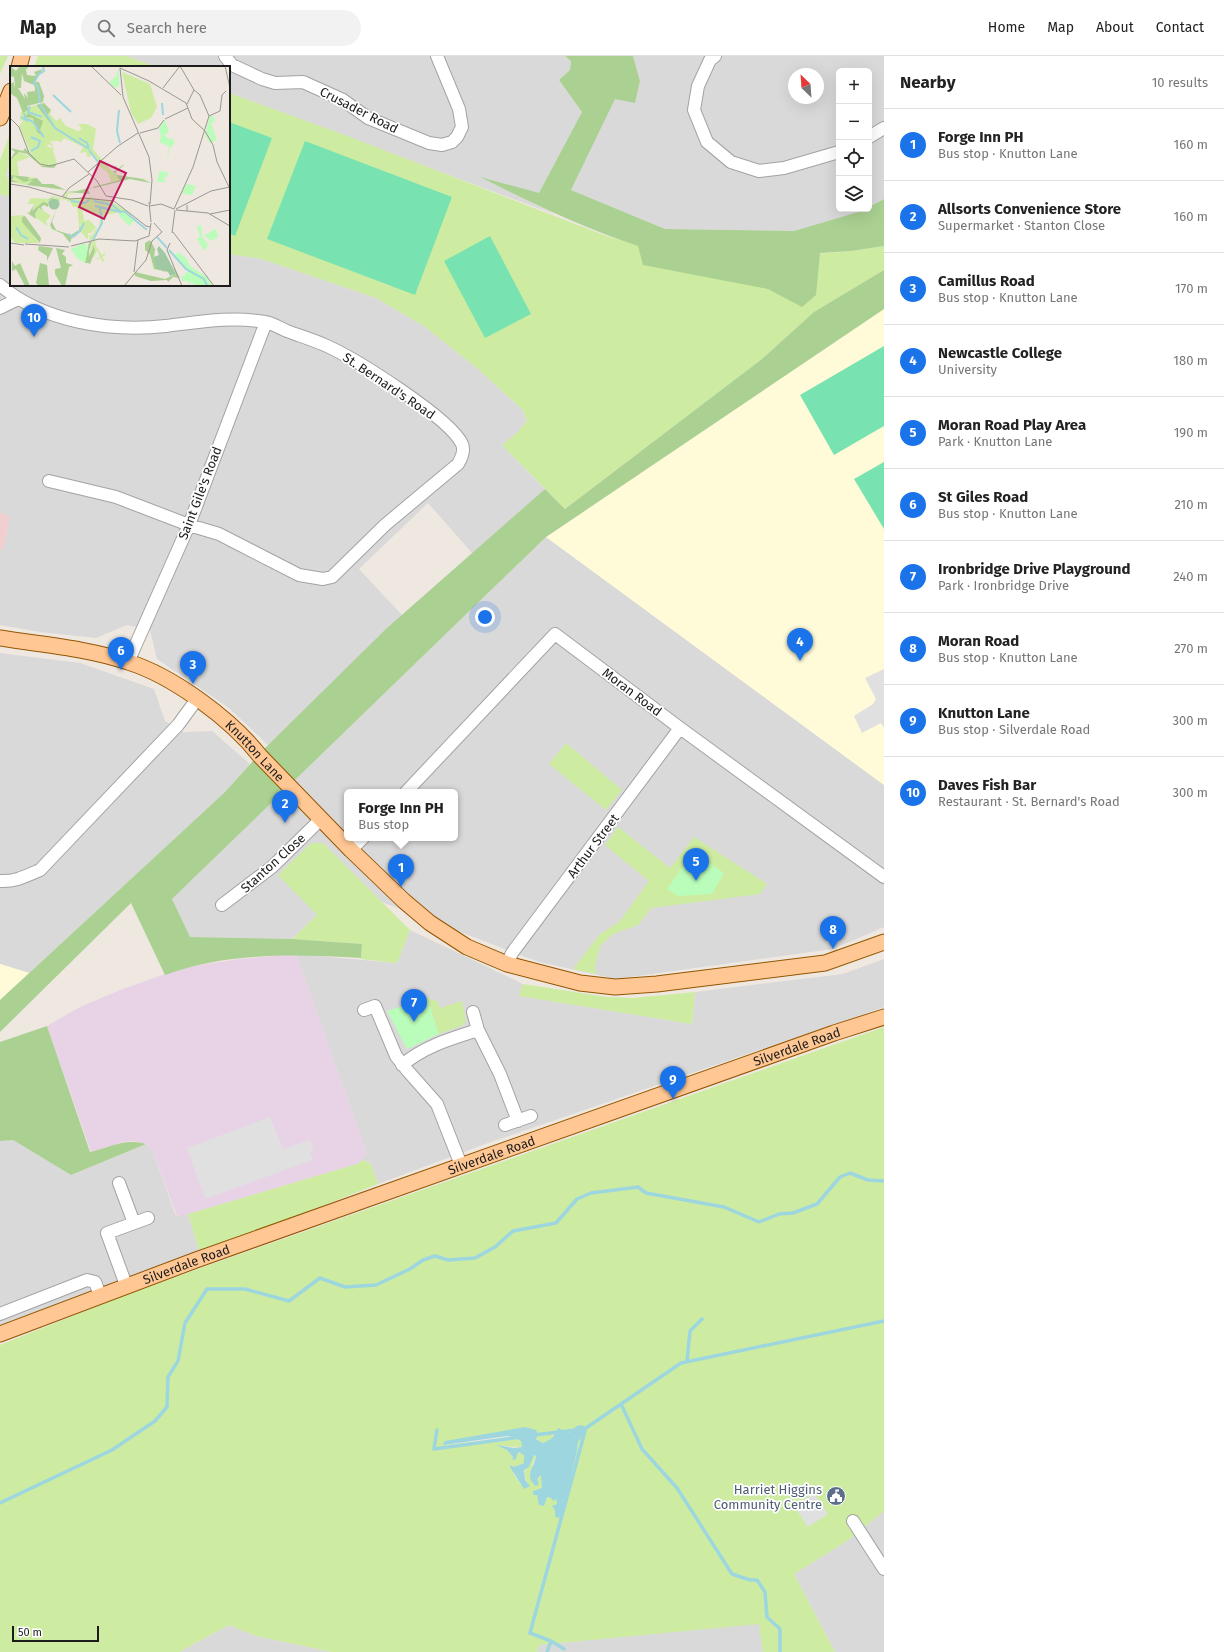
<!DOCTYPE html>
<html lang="en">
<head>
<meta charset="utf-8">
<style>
	:root { --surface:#fff; --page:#f2f2f2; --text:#222; --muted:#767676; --line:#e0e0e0; --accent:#1a73e8 }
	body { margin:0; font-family:"Fira Sans",sans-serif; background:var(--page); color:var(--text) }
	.controls { position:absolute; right:12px; top:12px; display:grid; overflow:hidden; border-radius:6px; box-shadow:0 4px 16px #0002 }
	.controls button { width:36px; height:36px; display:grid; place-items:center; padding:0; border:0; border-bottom:1px solid var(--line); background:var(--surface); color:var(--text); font:20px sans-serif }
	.compass { position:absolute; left:788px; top:12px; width:36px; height:36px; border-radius:50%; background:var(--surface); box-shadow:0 4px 16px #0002; rotate:335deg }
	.scale { position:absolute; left:12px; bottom:10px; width:87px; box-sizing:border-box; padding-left:4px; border:2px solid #1c1c1c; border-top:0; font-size:11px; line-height:14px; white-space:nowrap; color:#1c1c1c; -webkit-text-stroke:3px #fff; paint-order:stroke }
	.you { position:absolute; left:485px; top:561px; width:14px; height:14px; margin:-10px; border:3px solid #fff; border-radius:50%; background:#1a73e8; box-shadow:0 0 0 6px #1a73e833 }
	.badge { display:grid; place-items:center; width:26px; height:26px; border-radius:50%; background:var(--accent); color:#fff; font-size:13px; font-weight:700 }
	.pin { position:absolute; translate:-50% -33px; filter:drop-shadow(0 1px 2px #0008) }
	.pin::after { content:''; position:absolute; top:21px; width:14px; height:12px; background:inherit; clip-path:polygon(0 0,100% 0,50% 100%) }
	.popup { position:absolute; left:344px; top:733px; width:114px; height:52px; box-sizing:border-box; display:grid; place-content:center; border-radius:6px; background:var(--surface); filter:drop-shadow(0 1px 3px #0005); font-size:13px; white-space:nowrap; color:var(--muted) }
	.popup b { font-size:15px; color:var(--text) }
	.popup::after { content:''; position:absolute; left:50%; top:100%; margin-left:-8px; border:8px solid transparent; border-top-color:var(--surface) }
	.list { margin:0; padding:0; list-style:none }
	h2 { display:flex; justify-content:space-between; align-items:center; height:52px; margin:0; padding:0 16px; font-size:17px }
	h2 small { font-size:13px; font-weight:400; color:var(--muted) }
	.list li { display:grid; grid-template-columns:26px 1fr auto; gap:12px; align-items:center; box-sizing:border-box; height:72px; padding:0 16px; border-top:1px solid var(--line) }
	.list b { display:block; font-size:15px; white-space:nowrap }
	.list p { margin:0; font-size:13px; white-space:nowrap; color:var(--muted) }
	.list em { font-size:13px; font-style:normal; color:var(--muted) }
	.icon { flex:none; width:22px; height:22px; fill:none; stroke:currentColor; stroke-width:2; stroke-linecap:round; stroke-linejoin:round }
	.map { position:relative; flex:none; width:884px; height:1596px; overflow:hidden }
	header { display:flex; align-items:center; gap:24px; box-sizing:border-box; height:56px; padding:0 20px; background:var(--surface); border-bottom:1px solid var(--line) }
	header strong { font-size:19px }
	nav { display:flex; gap:22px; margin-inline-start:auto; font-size:14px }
	.search { width:280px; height:36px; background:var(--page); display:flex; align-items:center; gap:10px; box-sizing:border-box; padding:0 14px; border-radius:22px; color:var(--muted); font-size:15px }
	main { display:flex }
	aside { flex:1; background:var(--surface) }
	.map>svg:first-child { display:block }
</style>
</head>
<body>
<header>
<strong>Map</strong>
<div class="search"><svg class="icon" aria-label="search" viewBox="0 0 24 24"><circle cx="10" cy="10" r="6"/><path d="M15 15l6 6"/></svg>Search here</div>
<nav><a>Home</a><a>Map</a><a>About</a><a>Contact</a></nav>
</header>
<main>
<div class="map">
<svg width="884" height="1596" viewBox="0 0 884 1596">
	<rect width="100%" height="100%" fill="#eee8e0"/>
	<path fill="#dad9d9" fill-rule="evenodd" d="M126,0h439l6,5 -1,9 -11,10 23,32 -43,82 -56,-16 73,37 -327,-122v-26h-73z
		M633,0h251v143l-15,8v-136h-30v138h25l-12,6 -58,16 -129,-2 -94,-39 44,-92 20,4 5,-21zM794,18h24v24h-24z
		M0,138l11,3v88h218v-31l33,5 114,39 48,28 54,43 45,41 4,11 -11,13 -14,11 43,44 -72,65 -45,-51 -69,66 43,46 -134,130 -39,-37 -72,-49 -7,-29 -23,-5 -31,13 -56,-6 -40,-7v-76l3,1 7,-33 -10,-5z
		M546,481l338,248v142l-51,22 -217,30 -77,-17 -160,-61 -56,-58h-12l6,72 -25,24 -103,-2 -17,-38zM347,736h108v46h-108z
		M0,597l80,10 74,26 11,32 19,11 28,-1 38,33 -26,29 -195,180 -29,-9z
		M410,874l113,54 -3,12 172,28 3,-32 148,-18 41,-15v48l-396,136 -110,41 -7,-20 -8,-4 -2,-4 6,-2 -71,-200 101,9z
		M13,1084l58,35 75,-31 6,6 24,66 12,-2 11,36 -199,77v-186z
		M884,1455v141h-49l-41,-78 53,-33z
		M759,1567l4,29h-226l2,-7z
		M229,1569l27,11 76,16h-153z"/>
	<path fill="#f1ced0" d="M0,456l10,5 -7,33 -3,-1z"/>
	<path fill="#e8d2e6" d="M296,898l71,200 -6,2 2,4 -6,4 -169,50 -11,2 -25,-66 -6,-6 -12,-3 -10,1 -33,10 -44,-126 31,-18 42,-18 54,-19 26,-6 39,-6z"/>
	<path fill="#fffbd8" d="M884,253v476l-338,-248z
		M0,908l29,9 -29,27z"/>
	<path fill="#cdeca2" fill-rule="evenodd" d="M0,0h8l-8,18z
		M38,0h88l30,11h-122z
		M229,37l121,44 251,97 38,12 140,11 72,-6 33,-5v24l-70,42 -52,47 -197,150 -63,-64 14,-11 11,-13 -4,-11 -45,-41 -54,-43 -48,-28 -114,-39 -33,-5z
		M11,75v66l-11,-3v-34z
		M566,687l56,47 -16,20 -57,-46z
		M618,771l52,41 24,-31 73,47 -7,10 -109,14 -13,17 -25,9 -13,12 -5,21 1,7 -23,-5 26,-34 21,-14 29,-40 -44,-36z
		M311,787h12l87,87 -13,33 -36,-4 1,-15 -70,-5 25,-24 -39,-40z
		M523,928l84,13 26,1 62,-6 -3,32 -173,-28z
		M427,942l10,3 3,7 22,-7 4,20 -3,4 -24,9z
		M884,971v484l-37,30 -53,33 41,78h-72l-4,-28 -220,21 -2,7h-205l-76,-16 -27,-11 -50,27h-179v-307l130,-52zM558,1372l9,5 4,-3 13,5 -6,7 -1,9 -15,65 -7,-4 2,-8 -1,-5 -7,-2 -4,2 -8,-2v-6l6,-3 -1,-13 -5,4 -5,-14 4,-8 -2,-2c-6,7 -14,19 -6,28l-7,2 -8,-12 1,-6 10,-4v-8l-4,-3 -7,7v-2l-6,-7 -9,-4 24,1 -1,-6 -7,-4 -70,8 1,-4 93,-7 -2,4 7,5c8,-3 11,-7 15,-15z
		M363,1104l8,4 7,20 -79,31 -100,35 -11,-36 169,-50z"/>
	<path fill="#aad092" d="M565,0h68l7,25 -5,22 -20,-4 -44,91 94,39 129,2 75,-22v-2l15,-8v47l-33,5 -31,2 -4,42 -14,12 -34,-18 -125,-24 -5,-19c-57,-19 -104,-42 -158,-69l59,16 43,-81 -23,-32 11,-10 1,-9z
		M884,214v39l-338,228 -374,362 18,38 102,2 70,5 -1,14c-65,-4 -134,-6 -196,17l-34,-72 -131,129v-32l224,-207 39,-43 124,-122 158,-139 20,20 197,-150 52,-47z
		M47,970l43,126c21,-5 35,-14 56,-8l-75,31 -58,-35 -13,1v-99z"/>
	<path fill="#bafcb9" d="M693,796l31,21 -12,21 -34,2 -11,-7z
		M427,942l12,36 -32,15 -20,-38z"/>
	<path fill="#78e3b0" d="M229,66l43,16 -37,98 -6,-3z
		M305,85l147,56 -37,98 -148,-56z
		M490,180l41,78 -46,24 -41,-77z
		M884,290v80l-50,29 -34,-60z
		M884,406v67l-30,-50z"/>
	<path fill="#e0e0e0" d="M11,105v28l-5,-15z
		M884,613v59l-3,-5 -19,10 -8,-17 19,-12 3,-5 -11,-21z
		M270,1061l13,32 27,-9 4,10 -4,2 3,8 -108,39 -18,-51z
		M814,1437l14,21 -20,13 -14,-21z"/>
	<path fill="#9dd6df" d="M582,1369l4,3 -2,7 -6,7 -1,9 -15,65 -5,2 -2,-2v-6l-3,-4 5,-2 -1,-5 -3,2 -2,-3 -4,-1 -3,9 -5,-1 -2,-10h-4v-4l9,-3 -1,-13 -4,4 2,5 -3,2c-13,-11 -1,-19 0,-30l-2,-1 -5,12 -5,3 1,10 5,6 -6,3 -14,-22v-2l4,2 10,-4v-8l-5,-3 -2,3 -1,4 -4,1 1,-3 -6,-7 -11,-5 18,3 8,-1 -1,-6 -7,-4 -7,-1 -63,9 -1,-1 2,-3 80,-14 11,3 2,4 -2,5 7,4c8,-3 12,-7 15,-15l11,5 8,-7z"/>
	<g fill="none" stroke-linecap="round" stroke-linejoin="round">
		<path stroke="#9dd6df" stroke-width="3.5" d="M687,1305l3,-30 12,-12
			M621,1348l21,45 35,39 55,86 18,6h7l8,12 2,25 13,12v23
			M582,1373l4,-1 95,-65 203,-42
			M437,1374l-3,19 86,-12
			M534,1379l42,-5
			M0,1447l112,-53 43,-29 12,-14 1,-30 10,-16 7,-38 22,-34h38l44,12 31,-23 25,9 31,-2 34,-16 13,-9 12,-4 13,4 27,-2 20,-11 18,-16 43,-8 21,-24 14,-6 47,-6 8,6 78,14 35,15 20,-8 14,-1 24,-9 23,-27 10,-4 18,7 16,1
			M564,1593l-13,-8 -21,-8 55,-202
			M547,1596l4,-11"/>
		<defs>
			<path id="minor" d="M225,0l7,9 30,14 13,4 28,-1 40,18 25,18 61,25 13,2 10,-3 5,-5 5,-10 -3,-18 -22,-53
				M715,0l-5,4 -12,26 -4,24 13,32 24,20 28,9 25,-3 55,-16
				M869,81l15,-9
				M0,229c43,37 110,47 166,41 33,-4 65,-10 99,-4 7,1 15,6 22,9 13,5 27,9 40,15 29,13 123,72 135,98 3,7 -1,15 -4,20l-73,61 -53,52 -9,2 -24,-4 -80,-41 -30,-9 -73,-28 -67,-16
				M0,252l18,-9
				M128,606l61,-137 77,-203
				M406,736l149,-158 125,94 204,149
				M351,794l12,-12
				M0,825c15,1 26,-5 40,-11l138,-145 19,-26
				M222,849l50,-38 49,-48
				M507,908l5,-11 168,-225
				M364,954l11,-4 21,50 11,14 30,34 24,61
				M473,956l5,18 22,44 18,47
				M402,1009c23,-19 48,-26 76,-35
				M505,1069l26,-9
				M119,1127l15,40
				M126,1229l-19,-52 41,-15
				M0,1258l87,-34 8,2 5,13
				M853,1465l31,48"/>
			<g id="major">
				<path d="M19,11l3,-11"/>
				<path d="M0,62l11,-27"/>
				<path id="s1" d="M0,582c43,7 87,10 128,24 45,14 103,57 132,94l91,94 53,51 26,22 37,24 40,17 73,19 35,4 42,-3 168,-21 59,-21"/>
				<path id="s2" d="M0,1278l196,-74 638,-227 50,-16"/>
			</g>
		</defs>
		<use href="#minor" stroke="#a3a3a3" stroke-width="14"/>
		<use href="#major" stroke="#935500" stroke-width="17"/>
		<use href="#minor" stroke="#fff" stroke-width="12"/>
		<use href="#major" stroke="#ffc794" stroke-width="15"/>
	</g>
	<defs>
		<symbol id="civic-disc" viewBox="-11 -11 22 22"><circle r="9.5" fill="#5c6f8a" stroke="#fff"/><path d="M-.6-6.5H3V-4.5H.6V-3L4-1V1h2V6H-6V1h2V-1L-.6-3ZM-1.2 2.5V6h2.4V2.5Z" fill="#fff"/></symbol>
	</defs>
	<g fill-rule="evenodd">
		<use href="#civic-disc" x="825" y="1429" width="22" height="22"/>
	</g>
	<g text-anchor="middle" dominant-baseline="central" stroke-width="3.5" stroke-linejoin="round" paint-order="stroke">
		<g font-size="13" fill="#1c1c1c" stroke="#fff">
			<text transform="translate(359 54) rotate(27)">Crusader Road</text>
			<text transform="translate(389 330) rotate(34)">St. Bernard's Road</text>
			<text transform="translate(200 437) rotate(-69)">Saint Gile's Road</text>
			<text transform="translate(632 636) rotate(37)">Moran Road</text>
			<text stroke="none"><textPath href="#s1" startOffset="287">Knutton Lane</textPath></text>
			<text transform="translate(593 790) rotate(-53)">Arthur Street</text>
			<text transform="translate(273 807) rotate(-42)">Stanton Close</text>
			<text stroke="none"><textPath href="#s2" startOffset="847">Silverdale Road</textPath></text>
			<text stroke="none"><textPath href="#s2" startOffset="523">Silverdale Road</textPath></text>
			<text stroke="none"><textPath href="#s2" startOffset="199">Silverdale Road</textPath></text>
		</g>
		<g font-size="13" fill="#4e5e75" stroke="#fff" text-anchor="end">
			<text x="822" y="1433">Harriet Higgins<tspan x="822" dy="15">Community Centre</tspan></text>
		</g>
	</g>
	<g transform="translate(10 10)">
		<rect width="220" height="220" fill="#eee8e0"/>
		<path d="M112,6l28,12 7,23 -6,11 -13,6 -7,-11zM25,39l20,23 -8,-12 4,-6 -1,4 6,7 4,-3 6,8 12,5 4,-2 -4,-5h9l9,5 -3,20 9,11 -3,3 -7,-9 -4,4 -2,-6 -6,1 3,-6 -19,-9 -4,5 -1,-2h-9l4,6 -6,-3 -1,3 7,1 -1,3 4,12 -8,4 -8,-1 -10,-12 -12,-28 4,-5 -3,-1 1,-8zM9,86l11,5 -13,5 2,14 -9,-1v-15zM92,95l14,14 8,4 -13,3 -3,-9 -10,-8zM4,110l13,4 2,-3 7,1 -3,7 -3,-3 -3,3 -17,-3v-4v4l9,-1 -7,-1zM56,126l10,3 -8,-1 -2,5 24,-2 21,4 20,13 -1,2 9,8 -16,-12 -20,3 2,5h-3l-3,6 2,-10 -19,-7 2,12 5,-1 7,7 -5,6h-3v7l-8,-9 -3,-24h-4l-2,-4 -7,-4 -3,2zM42,130l9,2 -2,5 -4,-6 -22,14 1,-7h-7l4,-6 18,1zM30,142l11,8 -5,5 1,5 -13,-10zM14,149l-2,2 4,8 13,18h-24l-5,-7v-20zM86,162l1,1 -3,7 2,10 6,9 3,-2 -1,-3 1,2v3l-3,2 3,3 -3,2 -1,-4 -6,2 5,-3 -3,-7 -3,7 -3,1 4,-11 -7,13 5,-20h-3l-1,-5 3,1z" fill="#cdeca2"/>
		<path d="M0,0l6,5 4,-5h9l-3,4 1,5 7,1 2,-1 -2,-3 9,-3 -8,13h4l5,14 -1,6 -16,4 2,3 -6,4 -6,-15 -7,-5v-9l4,-2v6l1,-4 -1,-7 -4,-1zM12,7l2,8 10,4 1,3v3l-8,1 1,6 -4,-5 1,6 -7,-11h3zM34,37l7,7 -4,6 8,13 -19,-24zM18,47l15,8 -3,9 4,7 -7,-5 -4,-14 -8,-1zM0,82l13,3 2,-3 16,18 16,-2 -3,4 -12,-1 -15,-13 -8,-2 -9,8 5,-8zM114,98l-1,2 -8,7 2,2 26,4 8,4 -21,-4 -36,9 5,4 -6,-5 -5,2 2,5 -24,-2 11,-1 43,-11 -7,-9h3l-1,-6 3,4zM0,109l19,2 -1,3 9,-2 5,6h11l13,6 -39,-5 6,-5 -9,2 -10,-6 -2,4 7,2h-9zM46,131l-7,3 -1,7 -4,-2 -3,2 2,3 -4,-2 -4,6 1,5 -10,-7 3,1 5,-8 -2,6 11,-9 5,1 1,-4zM47,142l-5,14 4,8 15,5 8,-5v-5l1,6 -8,6 -2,6 -7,-9 -11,-5 -2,-4zM15,150l16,22 -1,5 -18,-21v-5zM140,174l5,9 -1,8 3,-1 1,8 -3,2 12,6 -13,-3 -4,-15 -4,7 4,-7 -5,-4v-7zM82,175l-3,10v6l5,-11 1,5 -5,13 -2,-1h-3l4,-21zM29,180l14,2 -6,13v-5l-9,-6zM46,182l9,2 -3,4 4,3v6l7,2 -4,2 -4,19h-3l-7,-12v-5l6,-1zM2,195l3,5 5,-3 10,23h-5l-9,-17 -4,2zM30,197l7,2 2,21h-10l-3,-3zM161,198l9,14 -7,-1 -5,5 -1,-2 -16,1 -16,-5v-4l30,7 11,-5z" fill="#aad092" fill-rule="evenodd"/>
		<path d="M38.5 138a5.5 5.5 0 1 1 11 0a5.5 5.5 0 1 1-11 0ZM149,180l6,7 11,21 -6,2 -2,-4 -12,-4 -2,-11 5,-2 -2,-6z" fill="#a0c8a3"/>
		<path d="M109,0v19l-3,3 -7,-5 7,-7 3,-9h-2zM200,50h3l2,5 -4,2 6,17 -7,3 -5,-8v-3l5,6h1l-5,-7zM155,54l4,12 -5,3 5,4 3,-1 3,5 -5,5 -3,12 2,-14 -10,-4 2,-5 -2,-9zM151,100l-1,5 9,2 -6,7 4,2h-10zM177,118l9,2 -4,9 -11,-2zM113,146l11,9 -5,5 -11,-12zM191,159l1,11 6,9 -4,6 -7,-12 3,-2 -3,-11zM206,163l2,8 -7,4 -7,-6zM74,177l4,4 -3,16 -7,-4 -7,-10zM158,182l7,7 3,-3 8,6 4,8 17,11 5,9h-16l-5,-4 -3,3v-4h-6l-1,-3 7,-7z" fill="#bafcb9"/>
		<path fill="none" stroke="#9dd6df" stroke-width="2" d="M43,29l18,17M30,37l-2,-16 -4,-4 4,-8 6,-4 -1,-5M152,37l1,12M30,38l15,24 34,21M20,40l-2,6 14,5M109,44l-2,21 3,12M11,51l5,3 -2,-7M17,53l6,3 11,15M21,71l9,4 -2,6 -7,4M69,72l8,5 2,6M79,84l9,12M61,135l14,2 4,-3M84,135l18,4 9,7 3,-1 23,19M85,140l26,6M6,161l5,8 7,4M58,168l5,3 7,-6 4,-8M147,171l10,11M83,174l9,-17 -2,-15M159,184l17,19 18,10 3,7"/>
		<path fill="none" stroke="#9a9692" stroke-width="1" d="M81,0l30,29M170,0l14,24 6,5 9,21M215,0l5,22M110,2l29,13 37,22 6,16 13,12 8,14 4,17 12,25M110,2l3,29 26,60 3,23 -2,24M153,22l17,-22M177,38l7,-14M0,52l9,9 10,26 11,11 10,2 24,-7 23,22 9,15 26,4 16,6M155,53l23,-11M130,67l18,-5 6,-8M78,106l30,-26 20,-13M0,118l19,3 41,12 13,-1 31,3 32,25 4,1M52,131l7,-9 20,-14M139,136l2,20M140,140l11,-2 13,5M164,143l19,-42 16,-51 11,-5 2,-16 4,-4M166,143l35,-18 19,-4M166,144l11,1v-6M177,145l21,2 22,13M200,148l20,-4M144,157l8,9M163,166l41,54M162,167l3,-23M0,177l14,2M160,177l-3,7 15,36M15,178l44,3M61,180l28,-7 36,2 14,-5 2,-13M124,206l4,-32M114,220l22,-26 6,-19 10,-9"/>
		<path fill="#c2185b" fill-opacity="0.15" stroke="#c2185b" stroke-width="2" d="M90,95l26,12 -22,46 -25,-12z"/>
		<rect width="220" height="220" fill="none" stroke="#1c1c1c" stroke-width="2"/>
	</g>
</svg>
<div class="controls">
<button>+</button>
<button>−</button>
<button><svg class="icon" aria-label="locate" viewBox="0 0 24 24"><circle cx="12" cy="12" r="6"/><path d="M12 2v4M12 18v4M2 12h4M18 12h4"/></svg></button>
<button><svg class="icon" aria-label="layers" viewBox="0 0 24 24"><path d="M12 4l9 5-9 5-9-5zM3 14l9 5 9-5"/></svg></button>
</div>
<svg class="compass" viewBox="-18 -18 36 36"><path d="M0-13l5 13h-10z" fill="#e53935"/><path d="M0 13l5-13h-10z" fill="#767676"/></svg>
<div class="scale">50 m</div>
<div class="you"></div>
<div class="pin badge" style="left:401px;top:831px">1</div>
<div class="popup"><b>Forge Inn PH</b>Bus stop</div>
<div class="pin badge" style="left:285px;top:767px">2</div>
<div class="pin badge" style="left:193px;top:628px">3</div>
<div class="pin badge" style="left:800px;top:605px">4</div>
<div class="pin badge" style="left:696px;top:825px">5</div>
<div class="pin badge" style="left:121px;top:614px">6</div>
<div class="pin badge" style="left:414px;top:966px">7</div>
<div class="pin badge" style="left:833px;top:893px">8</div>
<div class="pin badge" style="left:673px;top:1043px">9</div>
<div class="pin badge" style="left:34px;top:281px">10</div>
</div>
<aside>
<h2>Nearby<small>10 results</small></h2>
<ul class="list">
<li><span class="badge">1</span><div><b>Forge Inn PH</b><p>Bus stop · Knutton Lane</p></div><em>160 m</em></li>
<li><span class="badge">2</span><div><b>Allsorts Convenience Store</b><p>Supermarket · Stanton Close</p></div><em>160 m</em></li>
<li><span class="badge">3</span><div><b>Camillus Road</b><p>Bus stop · Knutton Lane</p></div><em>170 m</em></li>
<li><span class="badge">4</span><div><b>Newcastle College</b><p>University</p></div><em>180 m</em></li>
<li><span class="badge">5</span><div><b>Moran Road Play Area</b><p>Park · Knutton Lane</p></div><em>190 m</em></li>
<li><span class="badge">6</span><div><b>St Giles Road</b><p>Bus stop · Knutton Lane</p></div><em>210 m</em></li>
<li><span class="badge">7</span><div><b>Ironbridge Drive Playground</b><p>Park · Ironbridge Drive</p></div><em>240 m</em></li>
<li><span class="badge">8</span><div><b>Moran Road</b><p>Bus stop · Knutton Lane</p></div><em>270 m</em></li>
<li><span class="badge">9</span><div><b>Knutton Lane</b><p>Bus stop · Silverdale Road</p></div><em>300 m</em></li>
<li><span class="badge">10</span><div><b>Daves Fish Bar</b><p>Restaurant · St. Bernard's Road</p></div><em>300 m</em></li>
</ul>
</aside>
</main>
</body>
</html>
